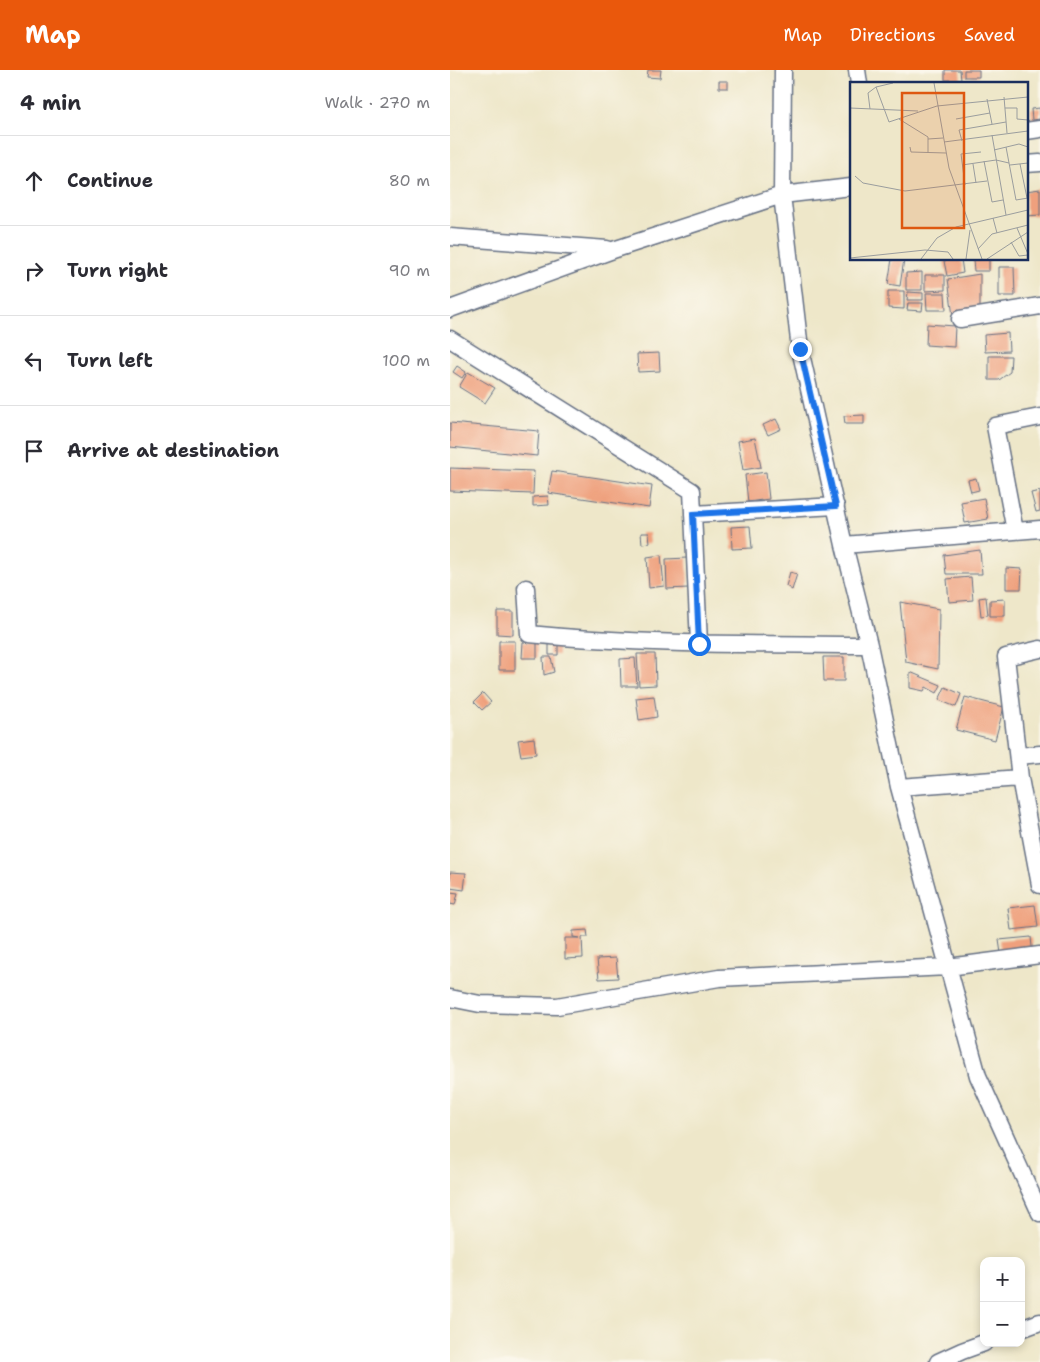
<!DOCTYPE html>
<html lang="en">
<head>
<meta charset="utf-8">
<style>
	:root { --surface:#fff; --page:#f7f7f7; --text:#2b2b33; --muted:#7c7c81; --line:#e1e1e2; --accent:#ea580c }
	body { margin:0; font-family:"Shantell Sans",sans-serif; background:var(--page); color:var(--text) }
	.controls { position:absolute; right:15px; bottom:15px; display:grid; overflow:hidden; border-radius:10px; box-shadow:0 2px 8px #0003 }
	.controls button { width:45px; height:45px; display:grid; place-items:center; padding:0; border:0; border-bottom:1px solid var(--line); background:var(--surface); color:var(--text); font:25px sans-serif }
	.stop { position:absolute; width:15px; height:15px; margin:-11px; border:4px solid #1a73e8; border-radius:50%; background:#fff }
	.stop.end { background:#1a73e8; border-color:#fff; box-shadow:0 1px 5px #0008 }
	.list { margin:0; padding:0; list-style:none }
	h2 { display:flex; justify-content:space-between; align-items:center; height:65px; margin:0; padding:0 20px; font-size:21px }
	h2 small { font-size:16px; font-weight:400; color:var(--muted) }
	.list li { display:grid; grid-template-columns:32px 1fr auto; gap:15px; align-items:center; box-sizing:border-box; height:90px; padding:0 20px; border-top:1px solid var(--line) }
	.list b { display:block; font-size:19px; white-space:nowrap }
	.list em { font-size:16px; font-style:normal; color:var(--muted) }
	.icon { flex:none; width:28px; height:28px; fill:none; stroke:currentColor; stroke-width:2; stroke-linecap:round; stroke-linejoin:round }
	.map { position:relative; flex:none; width:590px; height:1292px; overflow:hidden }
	header { display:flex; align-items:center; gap:30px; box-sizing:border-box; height:70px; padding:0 25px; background:var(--accent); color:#fff }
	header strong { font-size:24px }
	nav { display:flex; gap:28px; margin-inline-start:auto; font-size:18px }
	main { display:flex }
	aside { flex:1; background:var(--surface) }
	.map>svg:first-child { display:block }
</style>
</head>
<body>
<header>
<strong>Map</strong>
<nav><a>Map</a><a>Directions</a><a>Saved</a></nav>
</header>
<main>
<aside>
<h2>4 min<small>Walk · 270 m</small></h2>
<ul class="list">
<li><svg class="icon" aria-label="ahead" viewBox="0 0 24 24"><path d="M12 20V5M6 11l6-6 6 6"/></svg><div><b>Continue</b></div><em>80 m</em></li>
<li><svg class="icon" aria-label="right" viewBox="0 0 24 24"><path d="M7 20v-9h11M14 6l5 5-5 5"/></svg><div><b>Turn right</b></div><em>90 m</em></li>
<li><svg class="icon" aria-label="left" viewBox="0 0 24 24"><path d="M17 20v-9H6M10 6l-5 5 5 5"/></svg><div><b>Turn left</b></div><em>100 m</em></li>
<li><svg class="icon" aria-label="arrive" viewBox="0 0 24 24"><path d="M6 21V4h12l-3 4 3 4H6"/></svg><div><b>Arrive at destination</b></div></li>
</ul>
</aside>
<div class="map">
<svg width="590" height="1292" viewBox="0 0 590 1292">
	<rect width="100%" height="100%" fill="#fbf7ec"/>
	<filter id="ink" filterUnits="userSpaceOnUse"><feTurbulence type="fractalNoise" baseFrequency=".02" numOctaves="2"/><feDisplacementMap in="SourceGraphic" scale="10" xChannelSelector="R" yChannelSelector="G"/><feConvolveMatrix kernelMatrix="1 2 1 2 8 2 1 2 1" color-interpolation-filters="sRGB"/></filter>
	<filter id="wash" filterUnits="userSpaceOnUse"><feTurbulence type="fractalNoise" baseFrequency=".0096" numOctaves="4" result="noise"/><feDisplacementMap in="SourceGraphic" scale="20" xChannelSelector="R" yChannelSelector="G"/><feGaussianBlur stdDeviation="1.12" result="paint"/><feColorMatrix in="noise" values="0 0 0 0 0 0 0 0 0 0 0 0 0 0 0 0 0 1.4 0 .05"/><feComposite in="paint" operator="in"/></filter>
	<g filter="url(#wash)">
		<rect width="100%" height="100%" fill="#eee7c9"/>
		<g id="blocks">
			<path fill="#efa07d" d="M198,0h13l-1,8 -13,-1z
				M495,0h15l1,10h-16z
				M514,0h15v7h-15z
				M269,11h9v7h-9z
				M590,38v11l-8,1 -1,-11z
				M590,119v26l-14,1v-25z
				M442,189h12l-4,27 -12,-2z
				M505,189h6l2,14 -16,3 -3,-15z
				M539,189v12h-15l-1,-11z
				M549,197h15l1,29h-16z
				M472,202v18h-16v-17z
				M530,204v37l-27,5 -5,-37z
				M475,205h20v15l-20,1z
				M438,221h16v18l-16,-1z
				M458,222l15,1v7h-16z
				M476,223h19l1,17h-19z
				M458,233h15l-1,8 -15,-1z
				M477,254l28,2 -1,21 -28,-2z
				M558,263l1,18 -24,1 -1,-17z
				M209,283l1,18 -22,1 -1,-18z
				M539,286h22l-1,16 -11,8h-10z
				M7,296l9,6 -4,6 -9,-6z
				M18,302l27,16 -10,15 -26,-16z
				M414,345v9h-19l-1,-8z
				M326,349l5,10 -13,6 -5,-10z
				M0,353l89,8 -2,25 -87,-9z
				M305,368l6,29 -18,3 -5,-29z
				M0,398l84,3 -1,23 -83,-3z
				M102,401l100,15 -3,22 -101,-15z
				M316,402l3,27 -21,3 -3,-27z
				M526,408l3,12 -8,2 -3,-12z
				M590,421v20l-4,1 -5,-19z
				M98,426l1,9 -16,1v-9z
				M534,428l4,21 -23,4 -4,-21z
				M300,456l2,22 -20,1 -1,-22z
				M191,463h8l1,10 -8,1z
				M530,480l2,24h-36l-2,-19z
				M211,485l3,31 -15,2 -2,-31z
				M237,488l1,30 -21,1 -1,-30z
				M556,498l16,1 -1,20h-15z
				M340,502l7,2 -5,16 -6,-4z
				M521,507l2,23 -24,2 -2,-23z
				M536,527l2,18 -7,1 -2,-18z
				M555,529v17h-15v-16z
				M450,532l39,7 -1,60 -32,-7z
				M47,541h16v24l-16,-1z
				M49,571h16v29h-16z
				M73,572h14v16h-15z
				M99,573h9v12h-9z
				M187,584h18l1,31 -17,1z
				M93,587h8l3,15 -10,3z
				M373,587h21v24h-20z
				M185,588l2,28h-16l-1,-27z
				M460,602l31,13 -4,8 -11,-6 -2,4 -14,-3z
				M495,617l16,7 -5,13 -17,-7z
				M33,623l8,9 -9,8 -8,-8z
				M204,626l3,21 -18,3 -3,-22z
				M515,627l39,10 -9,33 -39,-10z
				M84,668l2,16 -15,2 -3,-16z
				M0,802l16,1 -2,17 -14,-2z
				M0,822l8,1 -3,12 -5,-1z
				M585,835l3,22 -27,3 -3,-22z
				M137,860l1,7h-6l1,21 -18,1v-21h15l-7,-1v-6z
				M581,867l2,20 -31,3 -3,-20z
				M166,888l2,20 -19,1 -2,-20z"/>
		</g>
	</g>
	<g filter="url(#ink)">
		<use href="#blocks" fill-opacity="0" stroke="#656f83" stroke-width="1"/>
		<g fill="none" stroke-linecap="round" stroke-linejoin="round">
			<defs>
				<path id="minor" d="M333,0l-1,125 18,154 44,196 25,100 30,142 79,289 62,137
					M407,0l2,14
					M576,61l14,-2
					M576,94l14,-1
					M0,167l157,12
					M0,239l163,-59 169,-55 69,-8
					M510,249l80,-13
					M0,269l242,152 7,152
					M243,444l143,-8
					M565,461l-20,-105 45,-9
					M394,475l196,-16
					M76,518l3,46c113,11 227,10 340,11
					M590,579l-34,8 14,121 20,107
					M568,686l22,-2
					M449,717l121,-9
					M0,928l30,6 77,2 162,-28 229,-11 92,-12
					M571,1259l19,-7
					M488,1292l24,-11 22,-8"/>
			</defs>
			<use href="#minor" stroke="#656f83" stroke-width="19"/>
			<use href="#minor" stroke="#fff" stroke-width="16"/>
		</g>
	</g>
	<g fill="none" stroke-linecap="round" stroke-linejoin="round" filter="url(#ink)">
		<path stroke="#1a73e8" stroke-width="6" d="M249,574l-6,-130 143,-8 -36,-157"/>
	</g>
	<g transform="translate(400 12)">
		<rect width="178" height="178" fill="#eee7c9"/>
		<path fill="none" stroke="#9a9d9e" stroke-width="1" d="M43,1l-17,4 13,35 48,-16 91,-9M84,1l15,85 33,91M154,15l3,36M137,17l5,25M0,26l68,3M155,26h12v11l11,1M20,27l-2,-16 8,-6M49,37l29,18v16M106,37l34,-6M142,53l14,80M78,57l15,-1M112,59l-3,-11 47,-8M94,60l84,-11M60,65l1,5 35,1M156,65l10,53 12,-2M144,68l25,-6 9,3M134,79l8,41 11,-2M123,82l3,19M170,82l7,34M112,83l34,-5 13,3M160,83l18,-2M5,94l8,7 42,8 82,-10M115,103l-4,-31 20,-2M143,136l4,15M167,146l11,26M161,160l8,14 9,-1M128,167l14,-15 36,-9M0,176l75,-8 23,2 5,7M71,177l16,-21 19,-11 72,-17M116,177l4,-29M137,177l41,-27"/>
		<path fill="#de5710" fill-opacity="0.15" stroke="#de5710" stroke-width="2.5" d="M52,11h62v135h-62z"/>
		<rect width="178" height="178" fill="none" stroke="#1b2f5e" stroke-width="2.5"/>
	</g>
</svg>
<div class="controls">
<button>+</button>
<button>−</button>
</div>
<div class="stop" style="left:249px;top:574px"></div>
<div class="stop end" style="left:350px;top:279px"></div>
</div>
</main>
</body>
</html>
